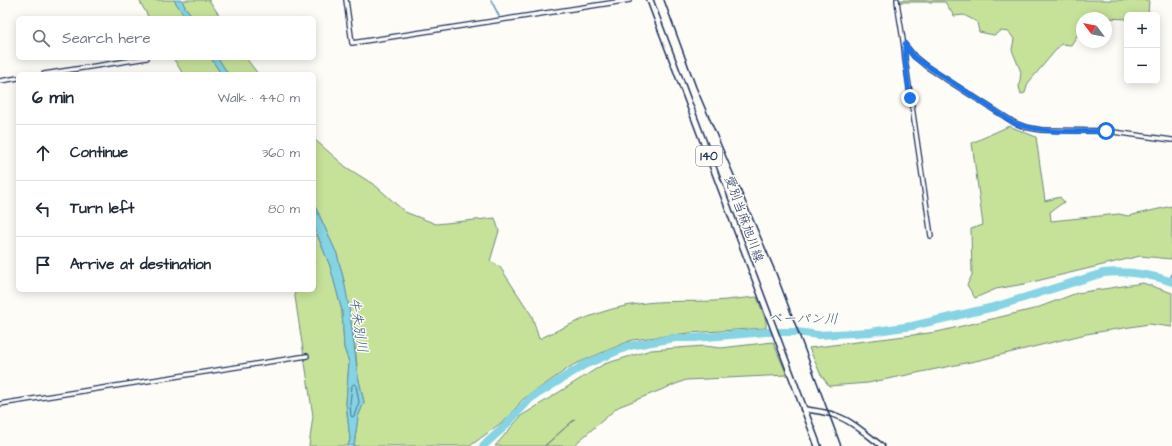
<!DOCTYPE html>
<html lang="en">
<head>
<meta charset="utf-8">
<style>
	:root { --surface:#fff; --page:#f2f2f3; --text:#1f2937; --muted:#747a83; --line:#e0e1e3 }
	body { margin:0; font-family:"Architects Daughter","Klee One",sans-serif; background:var(--page); color:var(--text) }
	.controls { position:absolute; right:12px; top:12px; display:grid; overflow:hidden; border-radius:6px; box-shadow:0 2px 10px #0003 }
	.controls button { width:36px; height:36px; display:grid; place-items:center; padding:0; border:0; border-bottom:1px solid var(--line); background:var(--surface); color:var(--text); font:20px sans-serif }
	.compass { position:absolute; left:1076px; top:12px; width:36px; height:36px; border-radius:50%; background:var(--surface); box-shadow:0 2px 10px #0003; rotate:302deg }
	.stop { position:absolute; width:12px; height:12px; margin:-9px; border:3px solid #1a73e8; border-radius:50%; background:#fff }
	.stop.end { background:#1a73e8; border-color:#fff; box-shadow:0 1px 4px #0008 }
	.list { margin:0; padding:0; list-style:none }
	h2 { display:flex; justify-content:space-between; align-items:center; height:52px; margin:0; padding:0 16px; font-size:17px }
	h2 small { font-size:13px; font-weight:400; color:var(--muted) }
	.list li { display:grid; grid-template-columns:26px 1fr auto; gap:12px; align-items:center; box-sizing:border-box; height:56px; padding:0 16px; border-top:1px solid var(--line) }
	.list b { display:block; font-size:15px; white-space:nowrap }
	.list em { font-size:13px; font-style:normal; color:var(--muted) }
	.icon { flex:none; width:22px; height:22px; fill:none; stroke:currentColor; stroke-width:2; stroke-linecap:round; stroke-linejoin:round }
	.map { position:relative; flex:none; width:1172px; height:446px; overflow:hidden }
	.search { position:absolute; background:var(--surface); box-shadow:0 2px 10px #0003; left:16px; top:16px; width:300px; height:44px; display:flex; align-items:center; gap:10px; box-sizing:border-box; padding:0 14px; border-radius:6px; color:var(--muted); font-size:15px }
	.panel { position:absolute; background:var(--surface); box-shadow:0 2px 10px #0003; left:16px; top:72px; width:300px; height:220px; border-radius:6px }
	.map>svg:first-child { display:block }
</style>
</head>
<body>
<div class="map">
<svg width="1172" height="446" viewBox="0 0 1172 446">
	<rect width="100%" height="100%" fill="#fdfcf7"/>
	<filter id="ink" filterUnits="userSpaceOnUse"><feTurbulence type="fractalNoise" baseFrequency=".025" numOctaves="2"/><feDisplacementMap in="SourceGraphic" scale="8" xChannelSelector="R" yChannelSelector="G"/><feConvolveMatrix kernelMatrix="1 2 1 2 8 2 1 2 1" color-interpolation-filters="sRGB"/></filter>
	<g filter="url(#ink)">
		<path fill="#c6e299" stroke="#70887c" d="M139,0h35l12,18h-37z
			M182,0h27l12,18h-27l-9,-11z
			M899,0h250l-1,15h-21v4l-38,-2 -7,1v10l-11,17 -10,-1 -33,39 -3,10 -4,1 -2,-7 2,-15 -9,-22 2,-11 -5,-7 -8,-1 -7,4 -15,-3 -2,-10 -13,-7 -10,1 -9,-14h-46z
			M173,58h38l10,16h-38z
			M218,58h28l12,16h-30z
			M1009,126l27,11 9,64 15,-4 4,5 -14,10 1,9 68,-7 9,2 44,-10v53l-32,-3 -116,28 -28,5 -21,9 -8,-13 5,-10 -1,-46 12,-4 -11,-82z
			M314,139l32,28 30,19 29,26 31,12 59,-6 4,13 -9,30 10,6 32,49 7,23c32,-15 64,-31 99,-35 26,-4 51,-2 76,-3 15,-1 29,-3 43,-4l9,24v7l-77,5 -57,7 -59,25 -51,35 -13,17 -39,29h-116l4,-29 6,-15 -6,-26 -3,-31 -11,-64 -7,-27 -23,-50z
			M314,227l16,39 12,45 2,37 5,14 -3,41 4,36 -2,7h-39l4,-30 -19,-126h20z
			M1143,283l29,10v34l-23,-3 -63,10 -106,26 -112,23 -39,3 -9,-13 -11,-25 128,-16 97,-23 43,-16z
			M773,342l14,33 -101,5 -68,27 -45,39h-28l30,-27 -31,27h-49l26,-30 83,-52 47,-14 53,-4 17,2z"/>
		<path fill="#85d3e3" stroke="#5b91ae" d="M174,0h8l3,7 9,11h-8z
			M211,58h7l10,16h-7z
			M314,204l23,50 7,27 5,26 9,69 6,26 -6,15 -4,29h-6l2,-7 -4,-36 3,-41 -5,-14 -2,-37 -12,-45 -16,-39z"/>
		<g fill="none" stroke-linecap="round" stroke-linejoin="round">
			<path stroke="#457193" stroke-width="1" d="M354,384l2,2 3,16 -5,14 -2,1 -1,-1 -1,-13 2,-17z"/>
			<path stroke="#5b91ae" stroke-width="1.5" d="M491,0l8,16
				M1169,281l3,-7"/>
			<path stroke="#85d3e3" stroke-width="8" d="M483,446l19,-17 29,-31 53,-33 45,-19 46,-8h19l72,-6h31l21,3 52,-3 42,-6 82,-19 109,-34c23,-2 47,1 69,9"/>
			<defs>
				<path id="minor" d="M346,0l6,43 278,-43
					M897,0c2,20 7,39 8,59l26,177
					M905,45l10,12 12,10 72,46 16,10 10,4 16,3 65,1 66,9
					M44,74l103,-16
					M0,81l18,-3
					M0,404l307,-48"/>
				<path id="tertiary" d="M803,409c12,2 24,3 34,7 17,6 31,20 45,30"/>
				<path id="primary" d="M650,0l168,446"/>
			</defs>
			<use href="#minor" stroke="#1b2f5e" stroke-width="6"/>
			<use href="#tertiary" stroke="#1b2f5e" stroke-width="7"/>
			<use href="#primary" stroke="#1b2f5e" stroke-width="8"/>
			<use href="#minor" stroke="#fdfcf7" stroke-width="3.5"/>
			<use href="#tertiary" stroke="#fdfcf7" stroke-width="4"/>
			<use href="#primary" stroke="#fdfcf7" stroke-width="5"/>
			<path stroke="#1b2f5e" stroke-width="1.5" d="M664,0l32,87 80,186 65,173"/>
		</g>
	</g>
	<g fill="none" stroke-linecap="round" stroke-linejoin="round" filter="url(#ink)">
		<path stroke="#1a73e8" stroke-width="5" d="M910,98l-5,-39v-15l9,13 13,9 87,57c29,11 61,8 92,8"/>
	</g>
	<g text-anchor="middle" dominant-baseline="central" stroke-width="3" stroke-linejoin="round" paint-order="stroke">
		<rect fill="#fdfcf7" stroke="#5f6c8c" stroke-width="1" x="696" y="146" width="26" height="20" rx="3"/>
		<g font-size="12" font-weight="bold" fill="#1b2f5e">
			<text x="709" y="156">140</text>
		</g>
		<g font-size="13" fill="#1b2f5e" stroke="#fdfcf7">
			<text transform="translate(744 219) rotate(70)">愛別当麻旭川線</text>
		</g>
		<g font-size="14" font-style="italic" fill="#36587f" stroke="#fdfcf7">
			<text transform="translate(803 319) rotate(1)">ペーパン川</text>
			<text transform="translate(358 325) rotate(81)">牛朱別川</text>
		</g>
	</g>
</svg>
<div class="controls">
<button>+</button>
<button>−</button>
</div>
<svg class="compass" viewBox="-18 -18 36 36"><path d="M0-13l5 13h-10z" fill="#e53935"/><path d="M0 13l5-13h-10z" fill="#747a83"/></svg>
<div class="stop" style="left:1106px;top:131px"></div>
<div class="stop end" style="left:910px;top:98px"></div>
<div class="search"><svg class="icon" aria-label="search" viewBox="0 0 24 24"><circle cx="10" cy="10" r="6"/><path d="M15 15l6 6"/></svg>Search here</div>
<section class="panel">
<h2>6 min<small>Walk · 440 m</small></h2>
<ul class="list">
<li><svg class="icon" aria-label="ahead" viewBox="0 0 24 24"><path d="M12 20V5M6 11l6-6 6 6"/></svg><div><b>Continue</b></div><em>360 m</em></li>
<li><svg class="icon" aria-label="left" viewBox="0 0 24 24"><path d="M17 20v-9H6M10 6l-5 5 5 5"/></svg><div><b>Turn left</b></div><em>80 m</em></li>
<li><svg class="icon" aria-label="arrive" viewBox="0 0 24 24"><path d="M6 21V4h12l-3 4 3 4H6"/></svg><div><b>Arrive at destination</b></div></li>
</ul>
</section>
</div>
</body>
</html>
